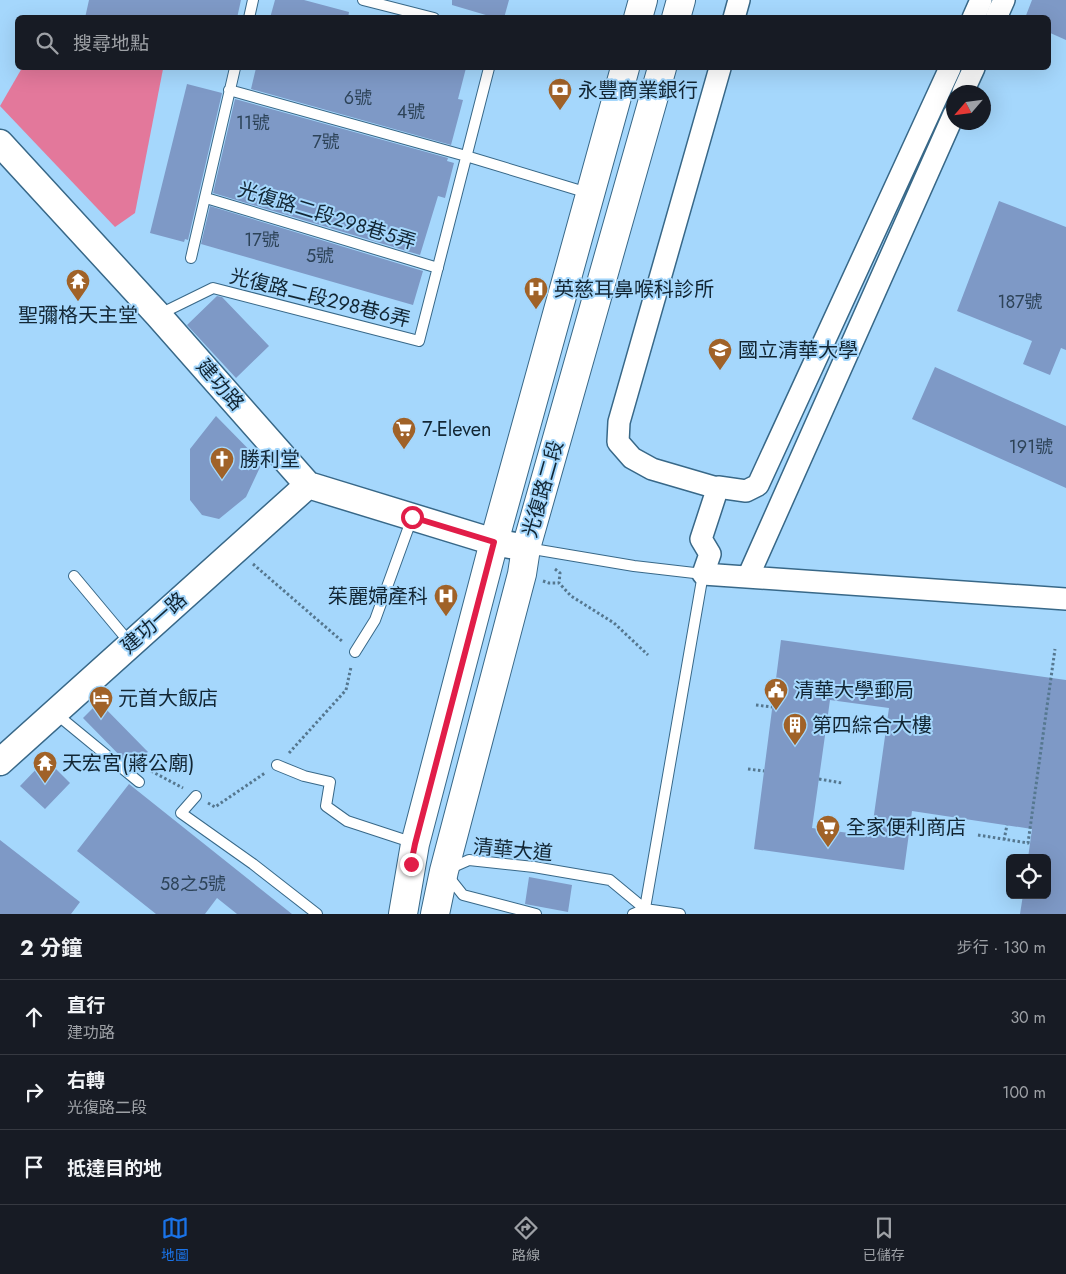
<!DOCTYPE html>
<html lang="zh-TW">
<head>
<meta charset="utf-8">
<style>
	:root { --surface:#171b24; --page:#242831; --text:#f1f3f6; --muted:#9ea1a6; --line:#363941; --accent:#1a73e8 }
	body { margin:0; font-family:Jost,"Noto Sans TC",sans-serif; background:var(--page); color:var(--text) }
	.controls { position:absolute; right:15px; bottom:15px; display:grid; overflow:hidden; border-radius:8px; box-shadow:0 5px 20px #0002 }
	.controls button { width:45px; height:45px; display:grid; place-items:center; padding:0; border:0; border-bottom:1px solid var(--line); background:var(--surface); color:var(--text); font:25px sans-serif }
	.compass { position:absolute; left:946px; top:85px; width:45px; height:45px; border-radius:50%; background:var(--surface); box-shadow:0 5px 20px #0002; rotate:242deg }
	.stop { position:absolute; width:15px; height:15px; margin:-11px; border:4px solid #e11d48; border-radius:50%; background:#fff }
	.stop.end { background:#e11d48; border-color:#fff; box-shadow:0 1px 5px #0008 }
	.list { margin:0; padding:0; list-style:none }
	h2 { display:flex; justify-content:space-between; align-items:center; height:65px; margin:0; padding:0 20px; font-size:21px }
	h2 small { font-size:16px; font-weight:400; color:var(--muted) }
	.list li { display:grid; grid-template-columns:32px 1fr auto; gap:15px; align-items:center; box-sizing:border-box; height:75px; padding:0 20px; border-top:1px solid var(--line) }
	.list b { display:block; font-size:19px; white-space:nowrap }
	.list p { margin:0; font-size:16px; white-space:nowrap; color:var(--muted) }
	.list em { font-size:16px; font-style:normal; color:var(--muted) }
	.icon { flex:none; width:28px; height:28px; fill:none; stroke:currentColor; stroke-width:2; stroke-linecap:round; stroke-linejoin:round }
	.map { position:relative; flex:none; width:1066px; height:914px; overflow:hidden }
	.search { position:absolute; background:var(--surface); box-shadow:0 5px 20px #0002; left:15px; right:15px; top:15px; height:55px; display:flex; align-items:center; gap:12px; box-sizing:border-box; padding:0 18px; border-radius:8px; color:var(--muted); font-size:19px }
	.sheet { height:290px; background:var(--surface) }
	nav { display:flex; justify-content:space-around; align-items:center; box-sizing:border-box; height:70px; border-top:1px solid var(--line); background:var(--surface); font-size:14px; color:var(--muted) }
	nav a { display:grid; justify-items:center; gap:2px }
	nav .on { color:var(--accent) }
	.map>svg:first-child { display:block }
</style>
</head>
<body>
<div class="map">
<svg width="1066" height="914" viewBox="0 0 1066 914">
	<rect width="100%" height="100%" fill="#a5d7fc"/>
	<path fill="#e3789b" d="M22,68h133l8,1 -28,144 -20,14 -115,-121z"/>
	<path fill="#7e99c6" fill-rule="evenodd" d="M89,0h152l-4,18h-152z
		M275,0h29l45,12 -1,6h-78z
		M452,0h57l-5,18h-8l-44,-13z
		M1032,0h34v40l-18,-8v-14h-23z
		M256,68h210l-8,31 5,1 -12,45 -200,-56z
		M187,84l35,9 -34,147 -3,-1 -1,3 -34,-9z
		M235,99l213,59 -1,3 7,2 -9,35 -7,-2 -18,59 -207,-62z
		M999,201l67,26v123l-5,-2 -11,27 -27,-11 9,-23 -75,-30z
		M210,206l213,65 -10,34 -212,-61z
		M217,296l5,1 47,49 -33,32 -49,-53z
		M935,367l131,59v62l-154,-69z
		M216,416l46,47 -16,34 -27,22 -17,-4 -12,-15v-51z
		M781,640l285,40v234h-46l3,-19h24v-37h-19l4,-29 -120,-18 -8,59 -150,-21zM830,700l59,8 -18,128 -59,-8z
		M99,702l49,50 -16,16 -49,-50z
		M46,759l24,24 -25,26 -25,-23z
		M129,784l163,130h-55l-20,-16 -12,16h-49l-79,-63z
		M0,840l80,62 -9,12h-71z
		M529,877l43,8 -4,27 -43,-8z"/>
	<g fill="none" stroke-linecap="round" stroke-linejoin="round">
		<defs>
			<path id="service" d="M363,0l71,18
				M249,18l4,-18
				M229,90l237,66 122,37
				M206,198l232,70
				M191,258l44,-190
				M160,314l53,-26 206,53 70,-273
				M527,548l107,18 69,8 -59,340
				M74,576l56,67
				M355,652l20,-32 37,-102
				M55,713l84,69
				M277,765l27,11 26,6 -4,24 21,15 67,22
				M196,796l-15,17 72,51 64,50
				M536,914l-73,-19 -19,-24 25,-11 65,7 76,13 35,29 35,5
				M633,914l12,-5"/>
			<path id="minor" d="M734,18l5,-18
				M973,18l8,-18
				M996,18l8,-18
				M950,68l-192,417 -12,6 -28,-4 -17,52 9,15 -7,20 363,25
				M963,92l11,-24
				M717,488l-65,-19 -20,-11 -14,-16 1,-20 101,-354
				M748,577l206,-463"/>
			<path id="tertiary" d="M0,143l158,172 150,170 186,57 32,6
				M0,762l308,-277"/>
			<path id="secondary" d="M638,18l5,-18
				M676,18l5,-18
				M403,914l12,-70 79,-302 131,-474
				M435,914l9,-43 78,-297 4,-26 136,-480"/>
		</defs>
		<use href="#service" stroke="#386888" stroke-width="12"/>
		<use href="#minor" stroke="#386888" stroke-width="24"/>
		<use href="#tertiary" stroke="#386888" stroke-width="29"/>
		<use href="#secondary" stroke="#386888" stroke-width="30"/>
		<path stroke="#55778f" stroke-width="3" stroke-dasharray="2.5 2.5" stroke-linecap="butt" d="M253,564l90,78
			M555,569l5,4 -1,10 12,13 43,27 34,32
			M543,581l6,2h10
			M756,705l16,2
			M289,753l57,-63 5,-23
			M748,769l16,2
			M151,771l32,17
			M819,779l23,4
			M208,803l7,4 50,-34
			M978,835l50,8 27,-194
			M1004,840l3,-15"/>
		<use href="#service" stroke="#fff" stroke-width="10"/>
		<use href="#minor" stroke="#fff" stroke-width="21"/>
		<use href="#tertiary" stroke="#fff" stroke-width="26"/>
		<use href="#secondary" stroke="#fff" stroke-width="28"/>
	</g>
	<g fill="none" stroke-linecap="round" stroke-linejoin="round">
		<path stroke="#e11d48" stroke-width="6" d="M411,864l4,-20 79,-302 -82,-25"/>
	</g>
	<defs>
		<symbol id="bank-pin" viewBox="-11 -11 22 30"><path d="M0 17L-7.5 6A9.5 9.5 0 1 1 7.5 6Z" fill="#a06228" stroke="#a5d7fc"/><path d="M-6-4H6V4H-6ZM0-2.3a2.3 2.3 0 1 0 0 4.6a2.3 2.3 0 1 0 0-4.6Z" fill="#fff"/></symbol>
		<symbol id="temple-pin" viewBox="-11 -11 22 30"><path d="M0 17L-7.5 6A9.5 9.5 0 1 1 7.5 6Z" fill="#a06228" stroke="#a5d7fc"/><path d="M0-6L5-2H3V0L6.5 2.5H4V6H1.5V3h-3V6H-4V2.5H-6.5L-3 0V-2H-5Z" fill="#fff"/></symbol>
		<symbol id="hospital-pin" viewBox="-11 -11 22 30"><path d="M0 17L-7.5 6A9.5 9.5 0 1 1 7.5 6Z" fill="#a06228" stroke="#a5d7fc"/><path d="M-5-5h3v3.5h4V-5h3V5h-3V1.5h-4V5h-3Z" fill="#fff"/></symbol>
		<symbol id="university-pin" viewBox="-11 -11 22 30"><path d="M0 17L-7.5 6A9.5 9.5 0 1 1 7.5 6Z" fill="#a06228" stroke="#a5d7fc"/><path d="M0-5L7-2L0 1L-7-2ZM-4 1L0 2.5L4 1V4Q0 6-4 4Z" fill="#fff"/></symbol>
		<symbol id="supermarket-pin" viewBox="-11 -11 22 30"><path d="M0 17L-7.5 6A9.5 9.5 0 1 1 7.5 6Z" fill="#a06228" stroke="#a5d7fc"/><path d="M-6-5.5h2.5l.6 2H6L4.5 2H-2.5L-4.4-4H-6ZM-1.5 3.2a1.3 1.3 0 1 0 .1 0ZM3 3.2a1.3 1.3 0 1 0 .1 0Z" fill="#fff"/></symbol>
		<symbol id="church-pin" viewBox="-11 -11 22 30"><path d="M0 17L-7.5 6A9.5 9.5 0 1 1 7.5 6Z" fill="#a06228" stroke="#a5d7fc"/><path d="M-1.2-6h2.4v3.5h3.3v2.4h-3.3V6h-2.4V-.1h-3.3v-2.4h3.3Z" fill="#fff"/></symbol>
		<symbol id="civic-pin" viewBox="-11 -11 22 30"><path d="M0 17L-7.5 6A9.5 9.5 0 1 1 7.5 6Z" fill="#a06228" stroke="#a5d7fc"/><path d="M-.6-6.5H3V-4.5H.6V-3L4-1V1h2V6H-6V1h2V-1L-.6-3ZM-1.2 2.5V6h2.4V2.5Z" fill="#fff"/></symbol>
		<symbol id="hotel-pin" viewBox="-11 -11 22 30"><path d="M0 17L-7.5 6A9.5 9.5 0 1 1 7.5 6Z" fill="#a06228" stroke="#a5d7fc"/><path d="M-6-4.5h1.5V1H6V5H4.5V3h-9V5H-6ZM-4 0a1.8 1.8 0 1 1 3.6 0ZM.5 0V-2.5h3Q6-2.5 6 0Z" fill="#fff"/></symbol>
		<symbol id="building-pin" viewBox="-11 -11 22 30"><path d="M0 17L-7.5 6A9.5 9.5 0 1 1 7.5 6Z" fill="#a06228" stroke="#a5d7fc"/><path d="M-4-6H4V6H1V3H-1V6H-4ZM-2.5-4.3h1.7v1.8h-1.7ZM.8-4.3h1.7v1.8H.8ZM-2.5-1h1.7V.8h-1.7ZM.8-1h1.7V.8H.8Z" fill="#fff"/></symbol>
	</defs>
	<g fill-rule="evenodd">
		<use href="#bank-pin" x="546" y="76" width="28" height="38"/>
		<use href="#temple-pin" x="64" y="267" width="28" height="38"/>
		<use href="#hospital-pin" x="522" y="275" width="28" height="38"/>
		<use href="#university-pin" x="706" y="336" width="28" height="38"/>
		<use href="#supermarket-pin" x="390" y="415" width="28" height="38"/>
		<use href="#church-pin" x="208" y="445" width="28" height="38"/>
		<use href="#hospital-pin" x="432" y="582" width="28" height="38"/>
		<use href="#civic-pin" x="762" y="676" width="28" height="38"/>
		<use href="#hotel-pin" x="87" y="684" width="28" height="38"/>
		<use href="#building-pin" x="781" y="711" width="28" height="38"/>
		<use href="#temple-pin" x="31" y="749" width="28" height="38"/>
		<use href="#supermarket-pin" x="814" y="813" width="28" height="38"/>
	</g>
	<g text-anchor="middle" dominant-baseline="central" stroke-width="4" stroke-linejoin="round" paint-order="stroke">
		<g font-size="18" fill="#2d4358">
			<text x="358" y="98">6號</text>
			<text x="411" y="112">4號</text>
			<text x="253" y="123">11號</text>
			<text x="326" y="142">7號</text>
			<text x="262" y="240">17號</text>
			<text x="320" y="256">5號</text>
			<text x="1020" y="302">187號</text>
			<text x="1031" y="447">191號</text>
			<text x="193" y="884">58之5號</text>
		</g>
		<g font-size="20" fill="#122634" stroke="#a5d7fc" text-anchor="start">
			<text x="578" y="90">永豐商業銀行</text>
			<text x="554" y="289">英慈耳鼻喉科診所</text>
			<text x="78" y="315" text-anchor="middle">聖彌格天主堂</text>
			<text x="738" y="350">國立清華大學</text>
			<text x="422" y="429">7-Eleven</text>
			<text x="240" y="459">勝利堂</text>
			<text x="428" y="596" text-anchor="end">茱麗婦產科</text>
			<text x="794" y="690">清華大學郵局</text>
			<text x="118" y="698">元首大飯店</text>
			<text x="812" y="725">第四綜合大樓</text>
			<text x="62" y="763">天宏宮(蔣公廟)</text>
			<text x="846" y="827">全家便利商店</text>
		</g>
		<g font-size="20" fill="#122634" stroke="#a5d7fc">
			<text transform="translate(327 216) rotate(17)">光復路二段298巷5弄</text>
			<text transform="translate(320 298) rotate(14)">光復路二段298巷6弄</text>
			<text transform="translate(220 385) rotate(49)">建功路</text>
			<text transform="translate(543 489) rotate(-74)">光復路二段</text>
			<text transform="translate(154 623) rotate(-42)">建功一路</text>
			<text transform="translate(513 850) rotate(5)">清華大道</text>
		</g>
	</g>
</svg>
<div class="controls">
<button><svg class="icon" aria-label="locate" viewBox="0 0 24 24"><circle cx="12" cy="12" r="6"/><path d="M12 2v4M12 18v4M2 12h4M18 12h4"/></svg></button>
</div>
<svg class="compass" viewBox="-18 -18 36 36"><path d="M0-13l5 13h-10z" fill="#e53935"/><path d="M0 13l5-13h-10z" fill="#9ea1a6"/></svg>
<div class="stop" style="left:412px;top:517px"></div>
<div class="stop end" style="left:411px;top:864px"></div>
<div class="search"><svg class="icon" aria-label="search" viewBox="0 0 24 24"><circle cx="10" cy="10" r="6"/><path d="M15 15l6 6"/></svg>搜尋地點</div>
</div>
<section class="sheet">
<h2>2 分鐘<small>步行 · 130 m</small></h2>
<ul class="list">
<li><svg class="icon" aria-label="ahead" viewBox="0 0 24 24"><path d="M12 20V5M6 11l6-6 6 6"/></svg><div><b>直行</b><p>建功路</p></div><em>30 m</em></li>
<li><svg class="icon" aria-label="right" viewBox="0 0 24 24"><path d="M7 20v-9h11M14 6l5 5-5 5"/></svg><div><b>右轉</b><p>光復路二段</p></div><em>100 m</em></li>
<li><svg class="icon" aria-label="arrive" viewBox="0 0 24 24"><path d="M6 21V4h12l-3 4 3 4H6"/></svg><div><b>抵達目的地</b></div></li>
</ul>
</section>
<nav>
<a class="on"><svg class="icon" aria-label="map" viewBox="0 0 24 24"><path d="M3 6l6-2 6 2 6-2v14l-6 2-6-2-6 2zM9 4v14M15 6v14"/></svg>地圖</a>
<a><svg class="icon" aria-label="directions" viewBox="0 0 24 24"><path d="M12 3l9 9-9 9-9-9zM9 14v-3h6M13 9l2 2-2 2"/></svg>路線</a>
<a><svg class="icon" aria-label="saved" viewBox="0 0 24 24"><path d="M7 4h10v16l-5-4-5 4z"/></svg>已儲存</a>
</nav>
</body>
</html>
